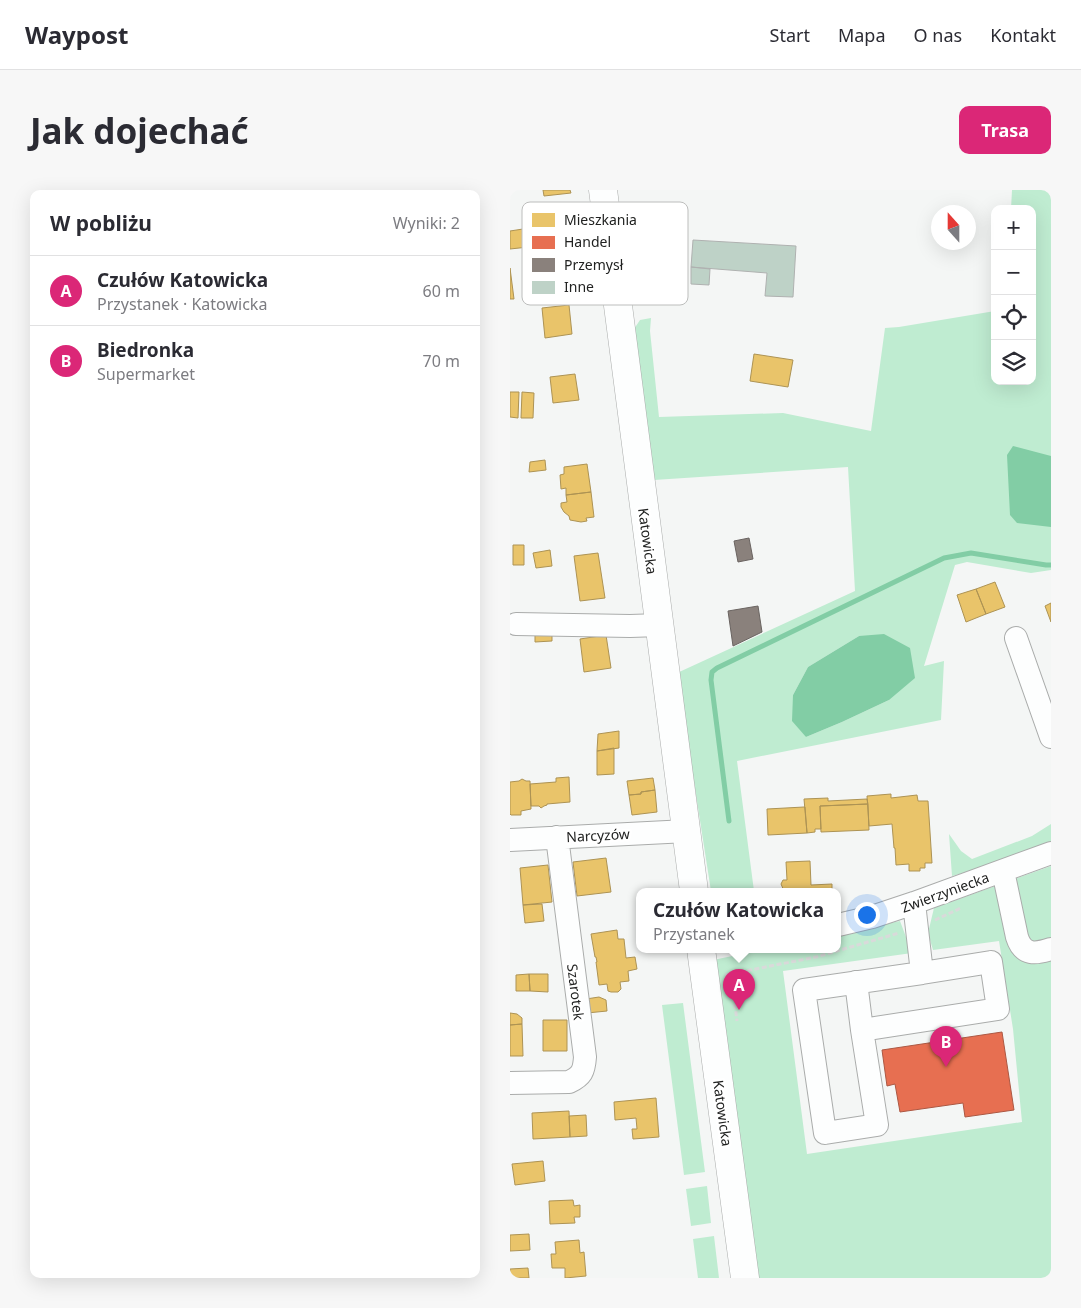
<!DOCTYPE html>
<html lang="pl">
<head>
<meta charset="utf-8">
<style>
	:root { --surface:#fff; --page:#f7f7f7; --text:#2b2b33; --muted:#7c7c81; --line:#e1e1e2; --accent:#db2777 }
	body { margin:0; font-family:"Noto Sans",sans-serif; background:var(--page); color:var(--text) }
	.controls { position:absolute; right:15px; top:15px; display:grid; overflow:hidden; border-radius:10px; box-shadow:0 5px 20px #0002 }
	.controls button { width:45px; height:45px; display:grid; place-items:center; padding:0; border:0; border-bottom:1px solid var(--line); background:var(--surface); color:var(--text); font:25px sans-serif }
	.compass { position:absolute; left:421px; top:15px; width:45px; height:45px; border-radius:50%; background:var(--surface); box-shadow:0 5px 20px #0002; rotate:339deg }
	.you { position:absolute; left:356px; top:724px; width:18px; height:18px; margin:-12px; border:4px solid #fff; border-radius:50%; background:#1a73e8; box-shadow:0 0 0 8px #1a73e833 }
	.badge { display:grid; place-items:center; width:32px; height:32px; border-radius:50%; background:var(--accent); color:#fff; font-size:16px; font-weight:700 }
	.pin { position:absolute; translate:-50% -41px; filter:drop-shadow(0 1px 2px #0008) }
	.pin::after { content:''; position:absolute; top:26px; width:18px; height:15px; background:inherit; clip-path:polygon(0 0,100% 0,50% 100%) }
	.popup { position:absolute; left:126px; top:698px; width:205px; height:65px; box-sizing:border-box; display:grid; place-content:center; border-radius:10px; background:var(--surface); filter:drop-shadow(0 1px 4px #0005); font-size:16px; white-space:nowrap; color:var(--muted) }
	.popup b { font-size:19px; color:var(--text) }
	.popup::after { content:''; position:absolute; left:50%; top:100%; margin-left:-10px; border:10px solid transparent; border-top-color:var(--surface) }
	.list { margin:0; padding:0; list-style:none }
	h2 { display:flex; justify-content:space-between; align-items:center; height:65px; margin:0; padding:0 20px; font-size:21px }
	h2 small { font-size:16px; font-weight:400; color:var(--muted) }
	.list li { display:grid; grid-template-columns:32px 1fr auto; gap:15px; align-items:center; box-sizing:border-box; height:70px; padding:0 20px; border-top:1px solid var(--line) }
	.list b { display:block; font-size:19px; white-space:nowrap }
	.list p { margin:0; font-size:16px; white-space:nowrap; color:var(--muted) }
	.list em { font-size:16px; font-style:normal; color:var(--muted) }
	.icon { flex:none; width:28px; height:28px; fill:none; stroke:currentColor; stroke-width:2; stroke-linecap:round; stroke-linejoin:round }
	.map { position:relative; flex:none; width:541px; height:1088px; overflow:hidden; border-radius:10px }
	header { display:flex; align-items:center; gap:30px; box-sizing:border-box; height:70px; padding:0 25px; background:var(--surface); border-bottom:1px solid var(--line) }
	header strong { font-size:24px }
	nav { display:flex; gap:28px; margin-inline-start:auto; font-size:18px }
	.intro { display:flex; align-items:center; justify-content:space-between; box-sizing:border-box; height:120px; padding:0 30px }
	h1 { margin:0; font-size:35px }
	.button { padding:12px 22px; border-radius:10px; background:var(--accent); color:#fff; font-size:18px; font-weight:700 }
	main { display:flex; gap:30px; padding:0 30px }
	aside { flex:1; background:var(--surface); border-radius:10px; box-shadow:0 5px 20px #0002 }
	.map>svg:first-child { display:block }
</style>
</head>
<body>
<header>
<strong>Waypost</strong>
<nav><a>Start</a><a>Mapa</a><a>O nas</a><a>Kontakt</a></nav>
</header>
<div class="intro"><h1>Jak dojechać</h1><a class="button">Trasa</a></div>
<main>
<aside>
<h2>W pobliżu<small>Wyniki: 2</small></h2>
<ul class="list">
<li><span class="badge">A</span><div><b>Czułów Katowicka</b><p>Przystanek · Katowicka</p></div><em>60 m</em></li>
<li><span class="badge">B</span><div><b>Biedronka</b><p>Supermarket</p></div><em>70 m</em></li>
</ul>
</aside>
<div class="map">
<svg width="541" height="1088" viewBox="0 0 541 1088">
	<rect width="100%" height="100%" fill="#f4f6f5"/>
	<path fill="#bfecd1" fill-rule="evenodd" d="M502,0h39v380l-20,3 -64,-11 -12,3 -31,101 20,-5 -3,59 -204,41 17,130h-43l-34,-218 178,-82 -7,-124 -194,13 -20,-151 6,-9 11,-2 -1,13 9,86 124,-4 88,18 14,-103 14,-1 96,-16v70h37v-172h-21zM349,446l30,64 -47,22 -36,15 -13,-42 15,-28z
		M541,634v18l-81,29 -18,5 -3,-42 12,17 11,8 60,-23z
		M541,676v412h-296l-42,-318 53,-11h72v-15l62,-13 12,32 -129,18 24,183 215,-32 -9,-93 -14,-88 -66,9 -5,-17 6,-25z
		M173,813l22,169 -21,3 -22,-170z
		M197,996l4,37 -20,3 -5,-37z
		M204,1046l5,42h-21l-5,-39z"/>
	<path fill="#82cda5" d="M503,256l38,10v71l-34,-4 -7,-8 -3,-60z
		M374,444l26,14 5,30 -26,22 -47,22 -36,15 -14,-16 1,-26 15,-28 51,-31z"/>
	<path fill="#e9c46a" stroke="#ad9354" d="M33,0h27l1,3 -27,3z
		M62,15l3,26 -24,3 -2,-11 -6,1 -1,-11 6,-1v-4z
		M26,37l2,19 -28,3v-18z
		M0,78l4,31h-4z
		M59,115l3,29 -27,4 -3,-30z
		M244,164l39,6 -5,27 -38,-6z
		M65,184l4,26 -26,3 -3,-26z
		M0,202h9l-1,26 -8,-1z
		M12,202l12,1 -1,25h-12z
		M35,270l1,10 -17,2 1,-10z
		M77,274l4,28 -25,3v-7l-5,1 -1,-14 4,-1v-7z
		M81,302l3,25 -8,1 1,3 -6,1 -11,-2 -1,-4 -5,-4 -3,-5v-4l6,-1 -1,-7z
		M3,355h11v20h-11z
		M40,360l2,16 -16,2 -3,-15z
		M88,363l7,45 -25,3 -6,-45z
		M485,392l10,25 -19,7 -10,-25z
		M466,399l10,25 -20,8 -9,-27z
		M541,413v19l-6,-16z
		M42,441v10l-17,1v-10z
		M96,445l5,33 -27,4 -4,-33z
		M109,541v17l-22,3 1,-17z
		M104,558v26l-17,1v-24z
		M59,587l1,25 -23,2v1l-3,1 -3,2 -2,-2h-8l-1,-22 26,-2v-4z
		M143,588l2,12 -14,2v2l-12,1 -2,-14z
		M12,589l4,2h4l1,28 -10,2v4h-10l-1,-1v-32l9,-1z
		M145,600l2,22 -25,3 -3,-20 12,-1v-2z
		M381,604v4l26,-3 1,6h10l4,62h-7v5h-5v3h-11v-7l-13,1 -1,-17h-1l-2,-24 -23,2 -2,-30z
		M318,608v3l39,-2 1,5 -48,2 1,23h-6v3l-8,1 -3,-34z
		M358,614l1,26 -48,2 -1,-26z
		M294,617h1l2,26 -39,2 -1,-26z
		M96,668l5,34 -34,4 -4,-34z
		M300,671l1,24 21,-1v7h-48l-3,-7 2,-4h4l-1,-18z
		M38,675l4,37 -29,3 -3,-37z
		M32,714l2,17 -19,2 -2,-18z
		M107,740l1,9h6l2,19 9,-1 2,12 -9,2 1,10 -9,1 1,7 -3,3h-7l-3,-1 -1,-7 -8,1 -3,-23h1l-1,-5h-1l-4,-23z
		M19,784h19v18l-18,-1z
		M19,784l1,17h-14v-16z
		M89,807l7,3 1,11 -20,2 -1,-14z
		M0,823l7,1 5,4v6l-12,1z
		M33,830h24v31h-24z
		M12,834l1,32h-13v-31z
		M146,908l3,39 -26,2 -1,-10h5l-1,-11 -21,2 -1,-18z
		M59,921l1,26 -37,2 -1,-26z
		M76,925l1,21 -17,1 -1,-21z
		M33,971l2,20 -30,4 -3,-21z
		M63,1010l1,6 6,-1v12h-6l1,6 -25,1 -1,-23z
		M19,1044l1,16 -20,1v-16z
		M69,1050l1,13 4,-1 2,24 -21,2v-10h-13l-1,-14h5l-1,-12z
		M18,1078l1,10h-19v-9z"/>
	<path fill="#e76f51" stroke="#ac5843" d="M492,842l12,78 -49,7 -2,-14 -63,9 -5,-28 -8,2 -5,-36z"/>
	<path fill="#8a817c" stroke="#6a6461" d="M239,348l4,21 -15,3 -4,-21z
		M248,416l4,26 -29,14 -5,-35z"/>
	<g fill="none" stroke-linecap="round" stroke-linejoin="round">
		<path stroke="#82cda5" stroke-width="5" d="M219,631l-18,-141 1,-8 5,-4 227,-110 27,-5 75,12h5"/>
	</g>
	<path fill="#bed2c7" stroke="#afb1b0" d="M183,50l103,6 -3,51 -28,-1 2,-23 -76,-6z
		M181,77l19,2 -1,16 -18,-1z"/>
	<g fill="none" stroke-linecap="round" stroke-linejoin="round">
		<defs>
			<path id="minor" d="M6,434l114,2 30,-1
				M506,448l35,99
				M0,650l177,-9
				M493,681l14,66c6,19 19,17 34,12
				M404,713l8,70 -118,17 21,143 52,-8 -15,-95 136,-21 -7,-47 -69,11
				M328,735l34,-8 42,-14 137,-50
				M346,792l6,48
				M0,893l59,-1c13,-6 15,-11 16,-25l-28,-220"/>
			<path id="major" d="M93,0l91,701
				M191,759l44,329"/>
		</defs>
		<use href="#minor" stroke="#aaacab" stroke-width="24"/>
		<use href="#major" stroke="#aaacab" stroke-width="29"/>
		<path stroke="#d9dada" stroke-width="3" stroke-dasharray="5 2.5" stroke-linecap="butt" d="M425,730l26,-12
			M221,784l6,47
			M215,785l91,-18 83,-24"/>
		<use href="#minor" stroke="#fdfefe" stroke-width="22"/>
		<use href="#major" stroke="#fdfefe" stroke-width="28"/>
	</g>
	<g text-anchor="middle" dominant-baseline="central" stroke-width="5" stroke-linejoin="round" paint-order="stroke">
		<g font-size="14" fill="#212221" stroke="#fff">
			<text transform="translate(138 351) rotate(82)">Katowicka</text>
			<text transform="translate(88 645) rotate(-3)">Narcyzów</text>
			<text transform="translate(435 702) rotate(-20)">Zwierzyniecka</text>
			<text transform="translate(66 802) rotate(83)">Szarotek</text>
			<text transform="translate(213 923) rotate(82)">Katowicka</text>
		</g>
	</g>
	<rect x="12" y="12" width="166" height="103" rx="8" fill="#fff" stroke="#bcbdbc" stroke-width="1"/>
	<rect x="22" y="23" width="23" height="14" fill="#e9c46a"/>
	<rect x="22" y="46" width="23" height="13" fill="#e76f51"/>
	<rect x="22" y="68" width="23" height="14" fill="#8a817c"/>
	<rect x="22" y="91" width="23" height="13" fill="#bed2c7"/>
	<g font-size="14" fill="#212221">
		<text x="54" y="35">Mieszkania</text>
		<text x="54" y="57">Handel</text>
		<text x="54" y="80">Przemysł</text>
		<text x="54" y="102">Inne</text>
	</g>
</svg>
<div class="controls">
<button>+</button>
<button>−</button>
<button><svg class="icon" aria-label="locate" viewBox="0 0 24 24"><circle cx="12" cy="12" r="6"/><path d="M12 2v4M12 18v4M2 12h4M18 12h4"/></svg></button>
<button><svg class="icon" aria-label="layers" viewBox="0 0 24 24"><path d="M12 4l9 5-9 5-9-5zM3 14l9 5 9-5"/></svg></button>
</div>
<svg class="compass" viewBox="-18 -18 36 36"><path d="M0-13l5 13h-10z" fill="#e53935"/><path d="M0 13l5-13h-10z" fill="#7c7c81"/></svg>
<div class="you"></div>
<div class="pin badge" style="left:229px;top:820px">A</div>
<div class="popup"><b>Czułów Katowicka</b>Przystanek</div>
<div class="pin badge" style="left:436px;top:877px">B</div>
</div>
</main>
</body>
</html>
